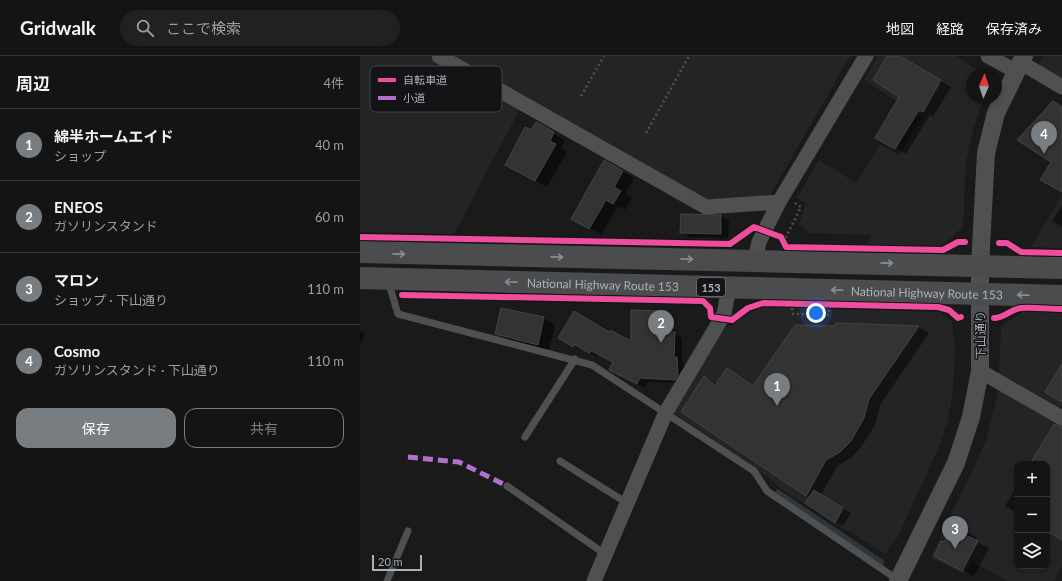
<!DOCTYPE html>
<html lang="ja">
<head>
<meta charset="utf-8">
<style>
	:root { --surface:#141414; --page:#212122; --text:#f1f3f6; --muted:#9d9ea0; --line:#333334; --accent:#787d82 }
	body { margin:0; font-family:Lato,"Noto Sans JP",sans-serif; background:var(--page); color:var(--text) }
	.controls { position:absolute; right:12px; bottom:12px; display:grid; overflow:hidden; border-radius:8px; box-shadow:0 2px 6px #0003 }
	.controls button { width:36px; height:36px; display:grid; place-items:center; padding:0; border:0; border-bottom:1px solid var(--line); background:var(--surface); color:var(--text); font:20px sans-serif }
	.compass { position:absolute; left:606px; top:12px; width:36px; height:36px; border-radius:50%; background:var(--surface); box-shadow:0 2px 6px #0003; rotate:3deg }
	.scale { position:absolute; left:12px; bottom:10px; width:50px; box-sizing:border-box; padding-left:4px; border:2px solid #abb2ba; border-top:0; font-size:11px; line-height:14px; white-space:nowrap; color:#abb2ba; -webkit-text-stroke:3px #141416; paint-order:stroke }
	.you { position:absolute; left:456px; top:257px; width:14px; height:14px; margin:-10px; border:3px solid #fff; border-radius:50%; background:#1a73e8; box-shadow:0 0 0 6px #1a73e833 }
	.badge { display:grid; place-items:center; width:26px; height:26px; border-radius:50%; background:var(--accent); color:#fff; font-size:13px; font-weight:700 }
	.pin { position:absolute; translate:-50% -33px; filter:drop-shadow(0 1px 2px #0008) }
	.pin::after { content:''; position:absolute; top:21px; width:14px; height:12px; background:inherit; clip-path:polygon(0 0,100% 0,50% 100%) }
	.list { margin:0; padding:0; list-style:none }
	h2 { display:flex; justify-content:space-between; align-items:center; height:52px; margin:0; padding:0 16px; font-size:17px }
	h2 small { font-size:13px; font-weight:400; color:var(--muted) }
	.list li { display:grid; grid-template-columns:26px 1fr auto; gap:12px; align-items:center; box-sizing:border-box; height:72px; padding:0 16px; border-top:1px solid var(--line) }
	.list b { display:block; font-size:15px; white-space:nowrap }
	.list p { margin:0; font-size:13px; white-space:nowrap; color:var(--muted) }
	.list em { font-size:13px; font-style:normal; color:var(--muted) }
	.actions { display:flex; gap:8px; padding:12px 16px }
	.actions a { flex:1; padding:9px 0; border:1px solid var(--accent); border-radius:12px; text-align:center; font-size:14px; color:var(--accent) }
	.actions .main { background:var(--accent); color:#fff }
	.icon { flex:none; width:22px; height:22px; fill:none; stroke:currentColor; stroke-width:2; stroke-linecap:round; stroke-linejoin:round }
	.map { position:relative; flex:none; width:702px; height:525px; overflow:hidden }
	header { display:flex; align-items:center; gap:24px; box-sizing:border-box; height:56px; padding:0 20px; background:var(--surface); border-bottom:1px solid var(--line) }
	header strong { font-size:19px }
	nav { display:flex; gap:22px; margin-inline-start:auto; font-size:14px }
	.search { width:280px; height:36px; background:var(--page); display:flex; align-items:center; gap:10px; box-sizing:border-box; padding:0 14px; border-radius:22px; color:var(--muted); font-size:15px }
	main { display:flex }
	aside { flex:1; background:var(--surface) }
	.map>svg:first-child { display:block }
</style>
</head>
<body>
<header>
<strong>Gridwalk</strong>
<div class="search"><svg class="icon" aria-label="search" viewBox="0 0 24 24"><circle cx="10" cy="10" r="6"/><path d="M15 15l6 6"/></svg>ここで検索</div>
<nav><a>地図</a><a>経路</a><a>保存済み</a></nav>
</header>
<main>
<aside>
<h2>周辺<small>4件</small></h2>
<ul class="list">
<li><span class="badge">1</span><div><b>綿半ホームエイド</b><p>ショップ</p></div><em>40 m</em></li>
<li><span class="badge">2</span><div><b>ENEOS</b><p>ガソリンスタンド</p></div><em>60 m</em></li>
<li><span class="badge">3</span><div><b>マロン</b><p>ショップ · 下山通り</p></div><em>110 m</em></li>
<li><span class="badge">4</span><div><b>Cosmo</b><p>ガソリンスタンド · 下山通り</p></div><em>110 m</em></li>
</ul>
<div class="actions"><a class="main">保存</a><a>共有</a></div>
</aside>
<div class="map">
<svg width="702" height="525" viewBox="0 0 702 525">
	<rect width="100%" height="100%" fill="#1a1a1a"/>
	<path fill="#242426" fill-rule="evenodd" d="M0,0h70l91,51 -67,127 -94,-2z
		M92,0h398l-81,141 -64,4z
		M518,0h78l28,18h-12v24h12l-10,28 -8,36 -3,65 -21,19 -75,-1 5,-10 -62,-2 -11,-9 7,-21 -9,-5 22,-38 37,23 24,-39 19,11 23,-38 -58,-37z
		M683,0h19v26l-25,-15z
		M702,139v53l-31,-1z
		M400,251l180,5 12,10 3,24 -2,47 -5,26 -8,26 -43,93 -12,16 -104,-65 -12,-11 -97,-66 50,-82z
		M663,256h39v96l-63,-35 2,-47z
		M639,330l63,36v144l-8,15h-47l-35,-19 -8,12 -33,-16 55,-117zM657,408h30v102h-30z"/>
	<path fill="#0007" d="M528,0h11l52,31 -18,30 -3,-2 -24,39 -30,-17 24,-41z
		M176,68l29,16 -4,8 6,4 -20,35 -29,-15z
		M245,105l29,17 -9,16 7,4 -7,12 -7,-4 -17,29 -29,-17z
		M702,149v22l-10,-6z
		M361,160l8,5 -1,17 -39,-1 -8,-5z
		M306,256l8,4 -1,17 9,5v23l2,2 1,16 -2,4 -35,-1 -3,6 -27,-14 -4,-12 -15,-8 -2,3 -14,-9 -2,2 -22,-12 51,-5 22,10z
		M184,262l11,7 -6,25 -41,-10 -12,-6z
		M476,268l83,3 10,6 -49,72 -5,20 -14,22 -10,11 -14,8 -16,29 30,18 -8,13 -8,-4 -29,-27 -101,-118 12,7 37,3 81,-59z
		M0,275l5,3 -4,10 -1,-1z
		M657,431v26l-12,-7z
		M606,475l11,7 -1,3 13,7 -15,28 -27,-14 -2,-19z"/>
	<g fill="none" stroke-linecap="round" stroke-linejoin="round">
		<path stroke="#2d363b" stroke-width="5" d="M418,436l104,70"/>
	</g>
	<path fill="#333334" stroke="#424446" d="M527,0h13l41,24 -18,32 -4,-2 -24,39 -20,-11 24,-41 -26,-17z
		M693,45l9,6v85l-22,-12 11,-18 -34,-22z
		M176,66l18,10 -4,9 6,3 -21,37 -30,-16 20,-38 6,3z
		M244,104l19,11 -9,16 7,4 -8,13 -7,-4 -17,29 -18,-10z
		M321,158l40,1v19l-41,-1z
		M141,252l43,9 -6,28 -43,-11z
		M271,254l36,1 -1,21h9l-1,25h3l1,18 -3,5 -35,-2 -3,6 -28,-14 4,-8 -22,-11 -2,2 -14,-8 -2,2 -15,-9 16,-27 35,21 1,-2 21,11z
		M476,267l83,3 -50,73 -5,19 -13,23 -11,11 -14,8 -20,36 -125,-84 23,-36 11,9 12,-17 26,18 42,-61 39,1z
		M702,308v38l-17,-10z
		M694,368l8,3v113l-15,-9v-67h-17z
		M454,434l29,18 -8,15 -30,-20z
		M594,469l12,5 -1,5 13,6 -16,30 -28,-15 7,-15 3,1z"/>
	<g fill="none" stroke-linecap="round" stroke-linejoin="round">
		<path stroke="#505154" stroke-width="2.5" stroke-dasharray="2 3" stroke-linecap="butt" d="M221,40l23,-40
			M286,77l43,-77
			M427,187l-1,-6 15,-30 -6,-4
			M432,252l1,6 36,1v-5"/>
		<path stroke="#4e5052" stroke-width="7" d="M28,225l10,33 194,51 162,106 13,20 131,89
			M165,381l50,-78
			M200,405l67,42
			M147,430l98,68
			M27,525l21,-50"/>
		<path stroke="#4e5052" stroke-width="15" d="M79,0l267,151 73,-5
			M628,0l27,15
			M660,6l42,25
			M395,204l4,-18 20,-40 87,-146
			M620,315l82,47
			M234,525l72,-169 58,-98 5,-27"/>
		<path stroke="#4e5052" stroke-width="18" d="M538,525l58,-118 15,-46 9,-46v-105l6,-113 10,-40 28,-57"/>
		<g stroke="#4b4c4e" stroke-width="22">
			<path d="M0,196l702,16"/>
			<path id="s1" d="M0,222l702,18"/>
		</g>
		<path stroke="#b36fd0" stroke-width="5" stroke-dasharray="10 5" stroke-linecap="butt" d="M48,401l51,5 48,24"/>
		<defs>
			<path id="cycleway" d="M0,181l370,7 24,-17 27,10 5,10 157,3 15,-8h7
				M639,187h8l14,9 41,1
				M42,239l301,6 7,7 1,9 21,3 16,-12 15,-5 175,4 11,3 9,8 3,-1
				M634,262c10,0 17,-9 27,-10 13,-1 28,1 41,1"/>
		</defs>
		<use href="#cycleway" stroke="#141416" stroke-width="8"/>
		<use href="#cycleway" stroke="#ef4d9e" stroke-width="6"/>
	</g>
	<defs><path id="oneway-shaft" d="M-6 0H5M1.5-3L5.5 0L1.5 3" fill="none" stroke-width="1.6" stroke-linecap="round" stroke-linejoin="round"/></defs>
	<g stroke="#898e94">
		<use href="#oneway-shaft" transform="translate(39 198) rotate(1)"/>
		<use href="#oneway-shaft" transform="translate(197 201) rotate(1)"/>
		<use href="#oneway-shaft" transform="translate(327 203) rotate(1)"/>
		<use href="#oneway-shaft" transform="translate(527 207) rotate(1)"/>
		<use href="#oneway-shaft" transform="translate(151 226) rotate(-179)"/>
		<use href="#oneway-shaft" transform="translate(477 234) rotate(-178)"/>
		<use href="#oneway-shaft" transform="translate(663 239) rotate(-179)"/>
	</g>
	<g text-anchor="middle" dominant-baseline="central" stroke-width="3" stroke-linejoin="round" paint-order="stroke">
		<rect fill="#141416" stroke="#7e8389" stroke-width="1" x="337" y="222" width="28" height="18" rx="3"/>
		<g font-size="11" font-weight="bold" fill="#abb2ba">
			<text x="351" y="231">153</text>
		</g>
		<g font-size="12" fill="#abb2ba" stroke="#141416">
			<text stroke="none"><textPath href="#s1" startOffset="243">National Highway Route 153</textPath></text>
			<text stroke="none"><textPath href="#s1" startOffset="567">National Highway Route 153</textPath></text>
			<text transform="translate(620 279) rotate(-90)">下山通り</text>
		</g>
	</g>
	<rect x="10" y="10" width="132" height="46" rx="6" fill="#141416" stroke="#414347" stroke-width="1"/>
	<rect x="18" y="22" width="18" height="4" fill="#ef4d9e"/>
	<rect x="18" y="40" width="18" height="4" fill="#b36fd0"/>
	<g font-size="11" fill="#abb2ba">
		<text x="43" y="28">自転車道</text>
		<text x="43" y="46">小道</text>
	</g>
</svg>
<div class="controls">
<button>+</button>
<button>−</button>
<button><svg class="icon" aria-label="layers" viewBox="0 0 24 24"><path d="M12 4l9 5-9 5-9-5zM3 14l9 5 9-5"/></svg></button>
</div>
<svg class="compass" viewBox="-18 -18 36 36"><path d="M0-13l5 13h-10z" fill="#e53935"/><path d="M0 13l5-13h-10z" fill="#9d9ea0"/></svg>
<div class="scale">20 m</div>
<div class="you"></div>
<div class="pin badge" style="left:417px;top:350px">1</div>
<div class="pin badge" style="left:301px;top:287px">2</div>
<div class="pin badge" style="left:595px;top:493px">3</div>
<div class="pin badge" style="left:684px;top:98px">4</div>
</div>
</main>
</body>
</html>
